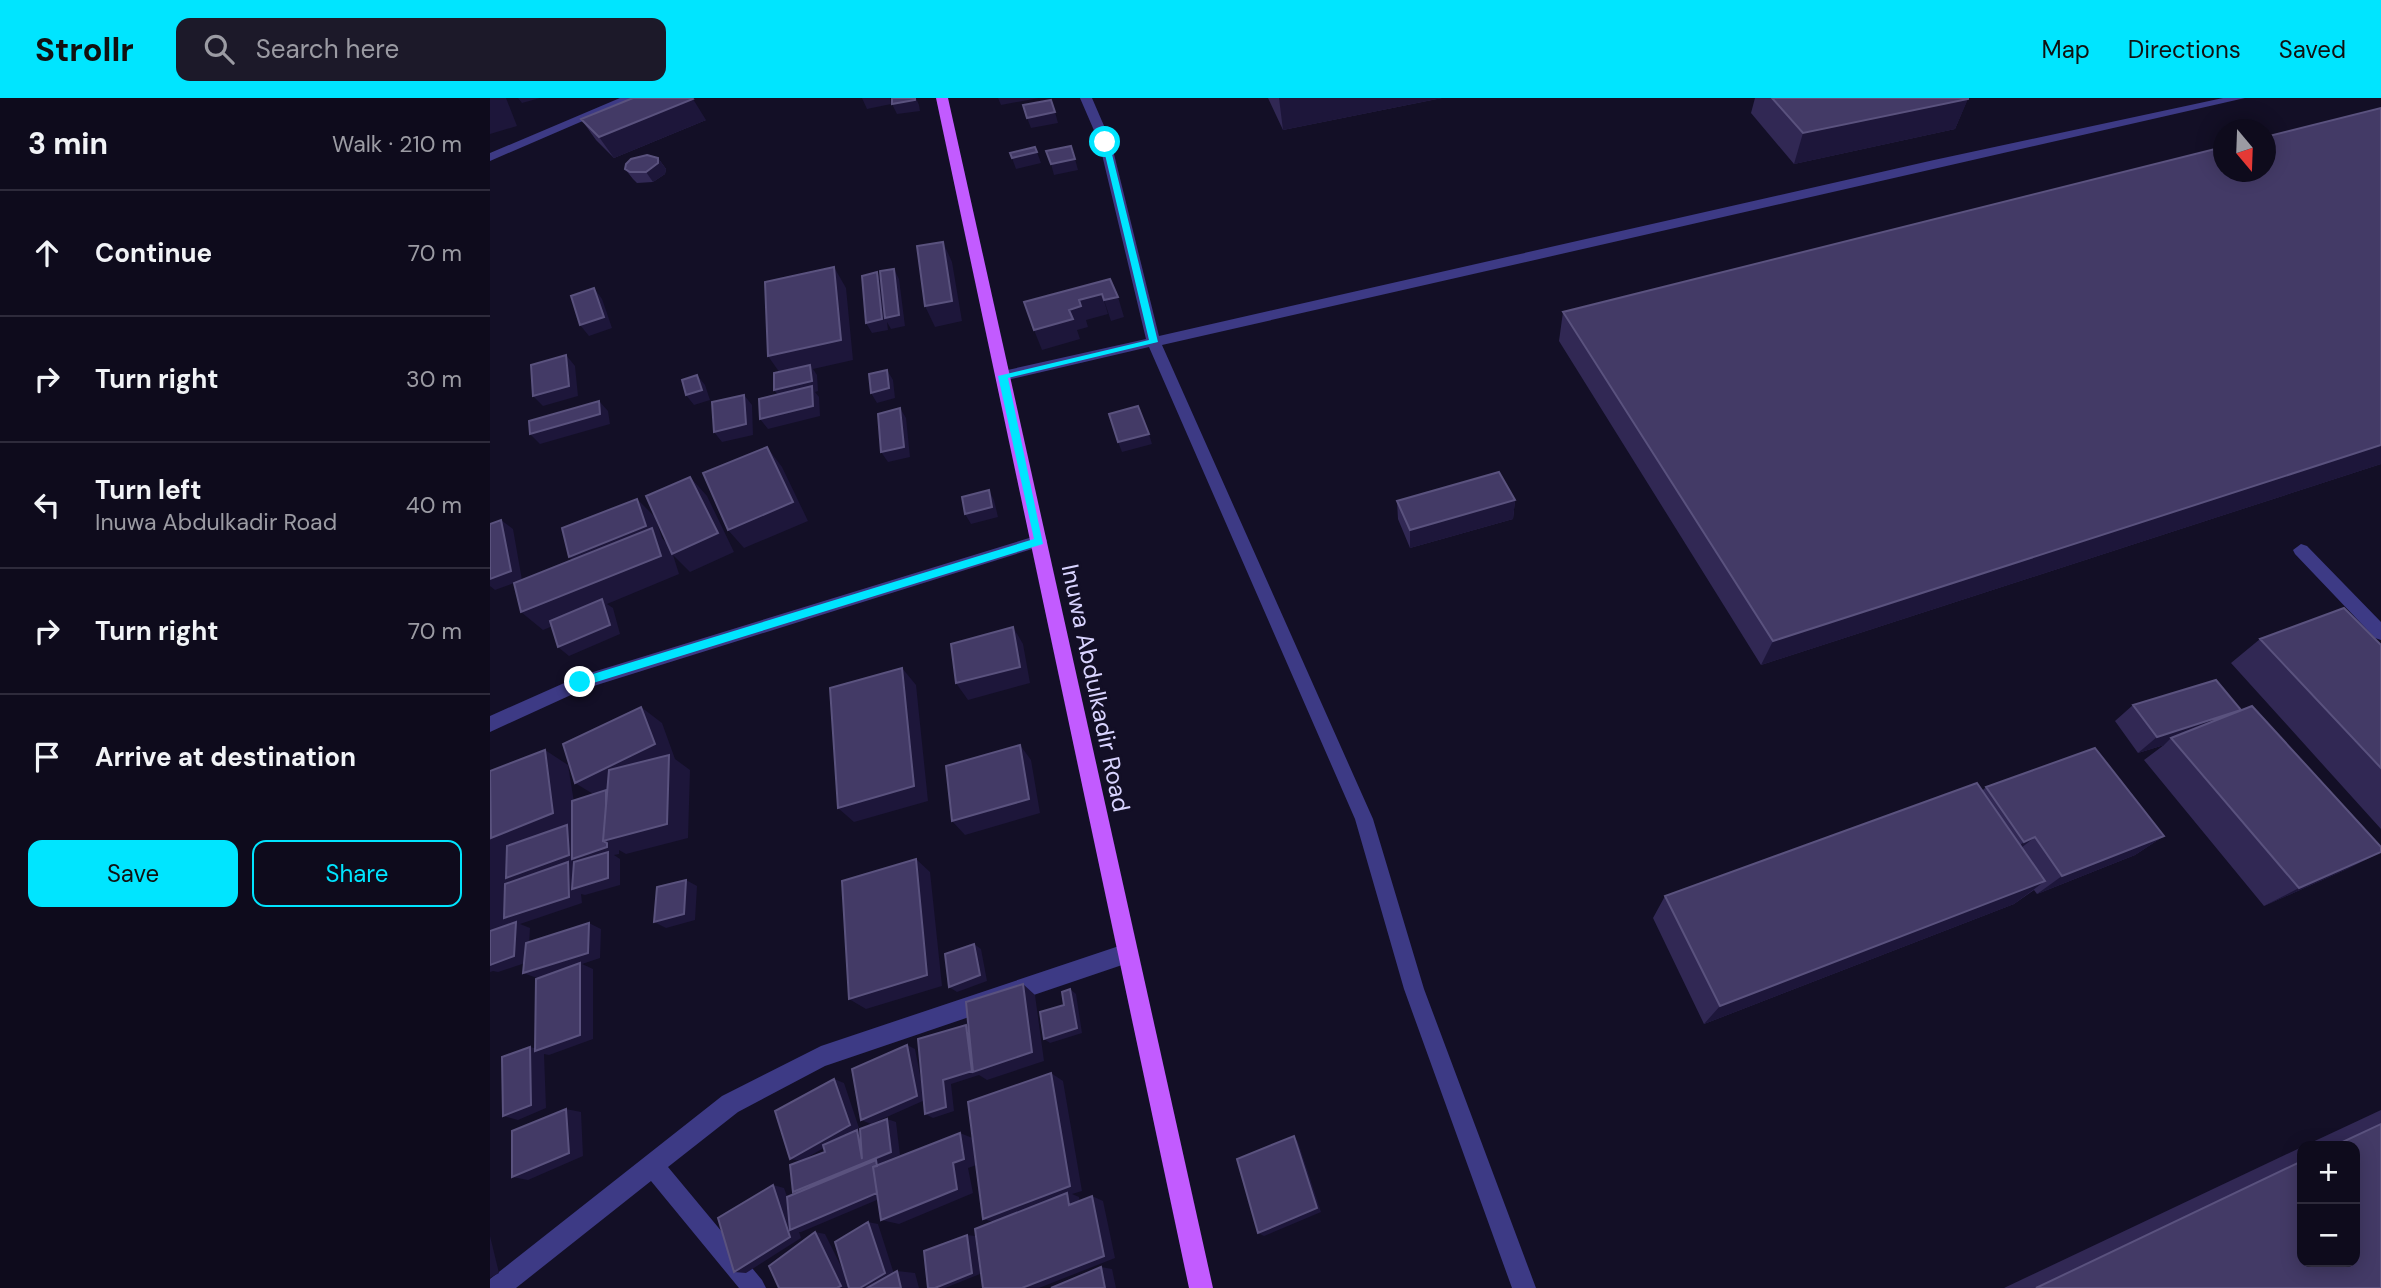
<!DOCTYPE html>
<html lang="en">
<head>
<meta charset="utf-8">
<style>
	:root { --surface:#0e0b1c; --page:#1c1929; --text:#f1f3f6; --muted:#9b9ba3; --line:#2e2b3b; --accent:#00e5ff }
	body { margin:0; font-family:"DM Sans",sans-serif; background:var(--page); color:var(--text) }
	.controls { position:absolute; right:21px; bottom:21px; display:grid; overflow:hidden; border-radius:14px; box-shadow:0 4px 18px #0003 }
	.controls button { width:63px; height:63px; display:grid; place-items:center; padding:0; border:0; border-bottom:2px solid var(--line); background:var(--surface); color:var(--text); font:35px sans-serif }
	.compass { position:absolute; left:1723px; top:21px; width:63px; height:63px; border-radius:50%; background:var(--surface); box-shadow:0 4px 18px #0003; rotate:161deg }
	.stop { position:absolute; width:21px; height:21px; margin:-16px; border:5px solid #00e5ff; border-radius:50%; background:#fff }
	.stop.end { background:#00e5ff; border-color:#fff; box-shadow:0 2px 7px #0008 }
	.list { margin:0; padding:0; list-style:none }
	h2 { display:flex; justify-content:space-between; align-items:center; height:91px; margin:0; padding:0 28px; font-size:30px }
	h2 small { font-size:23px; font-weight:400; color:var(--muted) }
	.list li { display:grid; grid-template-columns:46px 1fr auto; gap:21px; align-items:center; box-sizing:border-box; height:126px; padding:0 28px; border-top:2px solid var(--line) }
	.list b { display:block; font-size:26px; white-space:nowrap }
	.list p { margin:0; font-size:23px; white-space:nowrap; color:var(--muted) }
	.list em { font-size:23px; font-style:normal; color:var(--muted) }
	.actions { display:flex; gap:14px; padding:21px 28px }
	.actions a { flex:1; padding:16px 0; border:2px solid var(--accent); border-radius:14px; text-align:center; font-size:24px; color:var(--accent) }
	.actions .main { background:var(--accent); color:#111 }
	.icon { flex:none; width:38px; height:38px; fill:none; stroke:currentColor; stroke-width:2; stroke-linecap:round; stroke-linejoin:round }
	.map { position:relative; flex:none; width:1891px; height:1190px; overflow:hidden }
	header { display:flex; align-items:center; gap:42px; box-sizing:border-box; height:98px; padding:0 35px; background:var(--accent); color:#111 }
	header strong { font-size:33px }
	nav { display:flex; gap:38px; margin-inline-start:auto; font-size:24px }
	.search { width:490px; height:63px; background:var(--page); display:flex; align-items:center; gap:18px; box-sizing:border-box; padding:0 24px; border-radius:14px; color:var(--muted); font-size:26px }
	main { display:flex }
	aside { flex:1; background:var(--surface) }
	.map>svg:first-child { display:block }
</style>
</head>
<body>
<header>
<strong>Strollr</strong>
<div class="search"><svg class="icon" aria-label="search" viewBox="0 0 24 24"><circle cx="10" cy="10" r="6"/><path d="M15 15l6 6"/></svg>Search here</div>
<nav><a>Map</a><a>Directions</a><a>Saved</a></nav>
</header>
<main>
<aside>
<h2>3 min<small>Walk · 210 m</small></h2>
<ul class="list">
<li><svg class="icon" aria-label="ahead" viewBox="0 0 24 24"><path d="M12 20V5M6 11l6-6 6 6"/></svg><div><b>Continue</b></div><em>70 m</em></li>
<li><svg class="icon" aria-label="right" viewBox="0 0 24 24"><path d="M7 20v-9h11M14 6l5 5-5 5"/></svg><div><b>Turn right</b></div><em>30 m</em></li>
<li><svg class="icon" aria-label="left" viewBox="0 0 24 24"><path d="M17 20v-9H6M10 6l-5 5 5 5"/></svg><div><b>Turn left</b><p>Inuwa Abdulkadir Road</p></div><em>40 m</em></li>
<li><svg class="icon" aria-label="right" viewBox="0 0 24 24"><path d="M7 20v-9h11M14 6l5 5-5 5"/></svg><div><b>Turn right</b></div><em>70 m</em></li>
<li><svg class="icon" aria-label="arrive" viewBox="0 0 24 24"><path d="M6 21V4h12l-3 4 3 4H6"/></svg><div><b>Arrive at destination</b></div></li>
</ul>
<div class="actions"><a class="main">Save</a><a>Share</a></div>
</aside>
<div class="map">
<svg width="1891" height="1190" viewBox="0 0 1891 1190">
	<rect width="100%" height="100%" fill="#130f26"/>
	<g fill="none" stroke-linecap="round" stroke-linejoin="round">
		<path fill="#3d3a85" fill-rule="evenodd" d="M130,0h16l-146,63v-8z
			M590,0h12l19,44 48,194 775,-176 289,-62h22l-1083,247 211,474 51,170 112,299h-24l-108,-299 -49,-170 -206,-472 -146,34 -7,-5 7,-5 143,-32 -47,-197z
			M549,437l6,2 2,4 -2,4 -461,144 -94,43v-16l90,-40z
			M1811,446l6,2 74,76v18l-6,-2 -80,-84 -2,-4z
			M638,845l7,3 3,7 -3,7 -7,3 -303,103 -87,46 -70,55 94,113 4,8h-27l-88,-107 -135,107h-26v-9l232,-183 99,-50z"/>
		<path fill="#c25bff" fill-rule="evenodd" d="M446,0h12l265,1190h-24z"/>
	</g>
	<path fill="#312854" d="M778,0h174l-159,32z
		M1265,0h213l-13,31 -161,35 -43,-51z
		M1891,10v356l-620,201 -202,-324 4,-29z
		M91,21l125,1 -92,38 -18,-18z
		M168,60l8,11 -1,5 -12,8 -16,1 -4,-4 -8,-10z
		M1025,402l-2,19 -103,29 -12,-29 -1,-18z
		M1770,541l121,6v184l-150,-166z
		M1643,607l108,5 140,142 -34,17 -83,37 -120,-146 20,-15 -26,8 -23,-32z
		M1496,689l178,49 -29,19 -98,39 -3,-4 -20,14 -310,120 -51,-106 12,-22 317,-105z
		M1891,1012v178h-377l298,-141v115l53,-116h-51z"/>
	<path fill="#1d163a" d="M0,0h16l11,28 -27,8z
		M28,0h22l-18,5z
		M372,0h28l1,6 -24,5z
		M426,0l3,7 1,6 -23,3 -5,-10z
		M508,0h41l-38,7z
		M789,0h163l-159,32z
		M203,1l13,21 -92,38 -15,-21z
		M1478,1l-13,30 -161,35 9,-31z
		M565,14l3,11 -27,5 -4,-10z
		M547,54l4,11 -25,6 -4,-11z
		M168,60l8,11 -1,5 -12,8 -7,-10z
		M585,61l3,11 -24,5 -3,-11z
		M453,144l9,20 10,59 -27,6 -10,-21z
		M344,169l12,21 7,72 -40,9 4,6 1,16 -3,1 4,5 1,19 -52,13 -8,-10 22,-19 -8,-10 8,-14 -14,-20z
		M404,171l5,10 6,47 -14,3 -4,-7 1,8 -16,3 -6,-10 11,-51 6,11z
		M104,190l8,11 10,29 -23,8 -9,-11z
		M612,196l6,20 -22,6 2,7 -11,3 3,9 -38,11 -8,-20 35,-20 10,-10z
		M628,199l6,20 -13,4 -7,-21z
		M76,257l9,11 3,30 -35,10 -10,-10z
		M397,272l6,10 2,18 -18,5 -6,-10z
		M207,277l8,10 5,15 -16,5 -8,-10z
		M254,297l8,10 1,30 -31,7 -8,-10z
		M109,303l9,10 2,13 -70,20 -10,-10z
		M410,310l6,10 4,39 -22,5 -7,-10z
		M659,336l3,10 -30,8 -4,-10z
		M1891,347v19l-620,201 12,-24z
		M277,349l15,20 26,54 -64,27 -16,-18z
		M200,379l17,19 27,56 -44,20 -17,-17 6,19 -72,30 6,4 7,26 -51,22 -11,-9 46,-42 -61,25 -22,-18 69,-37 -21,-18 68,-58 18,18 7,21 8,9z
		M499,392l5,10 4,17 -27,7 -6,-10z
		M1025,402l-2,19 -103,29v-18z
		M11,422l12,9 9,51 -27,10 -5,-4v-7z
		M523,529l10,17 7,39 -62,17 -12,-17z
		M412,570l14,17 12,116 -74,21 -16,-14z
		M151,609l21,16 13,36 15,11 -2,68 -62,16 -7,-4v4l-5,1 6,4v26l-35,10 -4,-1 1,9 -62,21 10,4 -2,34 -30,10 -5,-1 -3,1v-137l3,2 52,-87 23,15 10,62 25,14 -5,-44 -23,-14z
		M1751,613l-70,27 -7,7 -26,8 19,-16z
		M530,647l11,15 9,53 -75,22 -13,-14z
		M1674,738l-29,19 -98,39 25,-18z
		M1545,739l-24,19 -11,5 24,-19z
		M1891,754l-34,17 -83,37 35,-18z
		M426,761l14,13 12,114 -76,23 -17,-10z
		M196,782l11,6 -2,34 -29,8 -12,-6z
		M1555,783l-31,23 -310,120 16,-18z
		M99,825l12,6 -1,29 -18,6 11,5v70l-44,16 -5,-1 2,54 -28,12 -15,-4 27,-69 9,2 -2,-71 -14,-5z
		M484,846l7,5 6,32 -30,11 -8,-5z
		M533,886l12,11 9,66 -57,19 -8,-5 -28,9 3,27 -21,7 -8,-4 18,-34 23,-55 8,4z
		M580,891l6,5 6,39 -32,10 -6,-4 33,-11z
		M417,947l8,4 10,51 -54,24 -10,-4z
		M561,975l12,8 19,110 -10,3 7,3 2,12 -12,-4 -71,18 -15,-4z
		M344,981l10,4 15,45 -58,33 -11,-2z
		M76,1011l15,3 2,44 -55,24 -16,-3z
		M397,1021l9,3 4,33 -17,7 3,1 5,31 -90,38h-2l2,6 -55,35 -12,-1 39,-87 11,3 14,39 6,-32 -11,-3 69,-33 -5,-29 9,3z
		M470,1035l15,6 4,25 -11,4 5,25 -74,31 -18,-4 72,-57z
		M804,1038l4,6 23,70 -57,24 -6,-3z
		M602,1098l11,5 12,57 -76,30h-17z
		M378,1124l10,2 16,50 -22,14h-12z
		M325,1134l10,2 26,52 -2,2h-12z
		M477,1137l8,1 5,38 -35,14h-10z
		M0,1138l9,37 -9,5z
		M611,1169l11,2 4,19h-11z
		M407,1173l18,2 4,15h-18z"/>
	<path fill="#433a66" stroke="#5a527e" stroke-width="2" d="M143,0h59l1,1 -94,38 -18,-18z
		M402,0h23v2l-23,4z
		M1282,0h196v1l-165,34z
		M561,2l4,12 -28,6 -4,-13z
		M1891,10v337l-608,196 -210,-329 660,-165v25h42v-35z
		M581,48l4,13 -24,5 -5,-13z
		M545,49l2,5 -25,6 -2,-5z
		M157,57l11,3v5l-12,9h-16l-5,-3 1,-5 5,-5z
		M453,144l9,59 -27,5 -8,-60z
		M344,169l7,73 -73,16 -3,-74z
		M404,171l5,46 -14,3 -5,-47z
		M387,174l5,47 -16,4 -4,-47z
		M620,181l8,18 -14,3 -2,-6 -23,6 2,6 -12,4 4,9 -39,11 -10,-28z
		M104,190l10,29 -24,8 -9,-29z
		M76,257l3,31 -36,10 -2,-31z
		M320,267l2,16 -38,9v-17z
		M397,272l2,18 -18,5 -2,-19z
		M207,277l5,15 -16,5 -4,-15z
		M322,288l1,20 -53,13 -1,-20z
		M254,297l2,29 -32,8 -2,-30z
		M109,303l1,13 -70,20 -1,-13z
		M648,308l11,28 -31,8 -9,-28z
		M410,310l4,39 -23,5 -3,-38z
		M277,349l26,55 -65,28 -25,-57z
		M1009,374l16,28 -105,30 -13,-29z
		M200,379l28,56 -46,21 -26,-58z
		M499,392l3,17 -27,7 -3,-17z
		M147,401l9,27 -77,31 -7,-29z
		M11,422l10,51 -21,8v-55z
		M162,430l9,28 -140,56 -7,-29z
		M112,501l8,26 -52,22 -8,-26z
		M1854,510l37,37v123l-121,-129z
		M523,529l7,40 -64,16 -5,-39z
		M412,570l12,118 -76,22 -8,-120z
		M1726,582l25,30 -84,27 -24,-32z
		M1762,608l129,141v5l-82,36 -128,-150z
		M151,609l14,37 -80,39 -12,-39z
		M530,647l9,54 -77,22 -6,-55z
		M1605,650l69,88 -102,40 -27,-39 -11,5 -38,-55z
		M55,652l8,63 -62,25 -1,-67z
		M179,657l-2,69 -64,17 6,-71z
		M1487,685l68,98 -325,125 -55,-110z
		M116,692v15l-3,36 4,2v4l-35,12v-58z
		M77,727l2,30 -63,23 1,-32z
		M118,754v26l-36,11 2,-27z
		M426,761l11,116 -78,24 -7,-118z
		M78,764l1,35 -65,21 1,-34z
		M196,782l-2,34 -30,8 3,-35z
		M26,824l-2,34 -24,9v-34z
		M99,825l-1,30 -65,20 3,-30z
		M484,846l6,31 -31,12 -4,-33z
		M90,865v72l-45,16 1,-72z
		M533,886l9,68 -59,20 -7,-70z
		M580,891l7,39 -33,11 -4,-27 24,-7 -2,-13z
		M476,927l6,46 -29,9 3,27 -21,7 -7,-75z
		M417,947l10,51 -56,24 -9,-51z
		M40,949l1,58 -28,11 -1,-59z
		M561,975l19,113 -87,33 -15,-117z
		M344,981l16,46 -60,34 -15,-48z
		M76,1011l3,44 -57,24v-46z
		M397,1021l4,33 -98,40 -3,-27 35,-13 -2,-7 34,-15 5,29 -2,-30z
		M1891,1026v164h-345l266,-127v101h53v-116h-21z
		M470,1035l4,26 -11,4 4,26 -76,31 -8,-53z
		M804,1038l23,72 -59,25 -21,-74z
		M386,1062l1,6 -4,1 4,26 -87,37 -3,-33z
		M283,1087l17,52 -56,35 -16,-54z
		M577,1095l2,12 23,-9 12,60 -82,32h-39l-8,-59z
		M378,1124l17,51 -25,15h-11l-14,-46z
		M325,1134l26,54 -4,2h-58l-10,-22z
		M477,1137l5,38 -37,15h-7l-4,-37z
		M611,1169l4,21h-54z
		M407,1173l4,17h-34z"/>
	<path fill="#00e5ff" d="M615,42l4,2 49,200 -150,36 35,166 -463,143 -4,-1 -1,-4 5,-4 454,-139 -36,-163 151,-36 -47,-198z"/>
	<g text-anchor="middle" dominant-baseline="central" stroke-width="6" stroke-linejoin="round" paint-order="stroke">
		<g font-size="24" fill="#d9d4ff" stroke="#130f26">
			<text transform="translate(606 590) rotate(78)">Inuwa Abdulkadir Road</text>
		</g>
	</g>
</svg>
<div class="controls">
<button>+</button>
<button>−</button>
</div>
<svg class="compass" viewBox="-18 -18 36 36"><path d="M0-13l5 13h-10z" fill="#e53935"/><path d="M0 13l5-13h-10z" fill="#9b9ba3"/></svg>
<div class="stop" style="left:615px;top:44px"></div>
<div class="stop end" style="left:90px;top:584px"></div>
</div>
</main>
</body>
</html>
